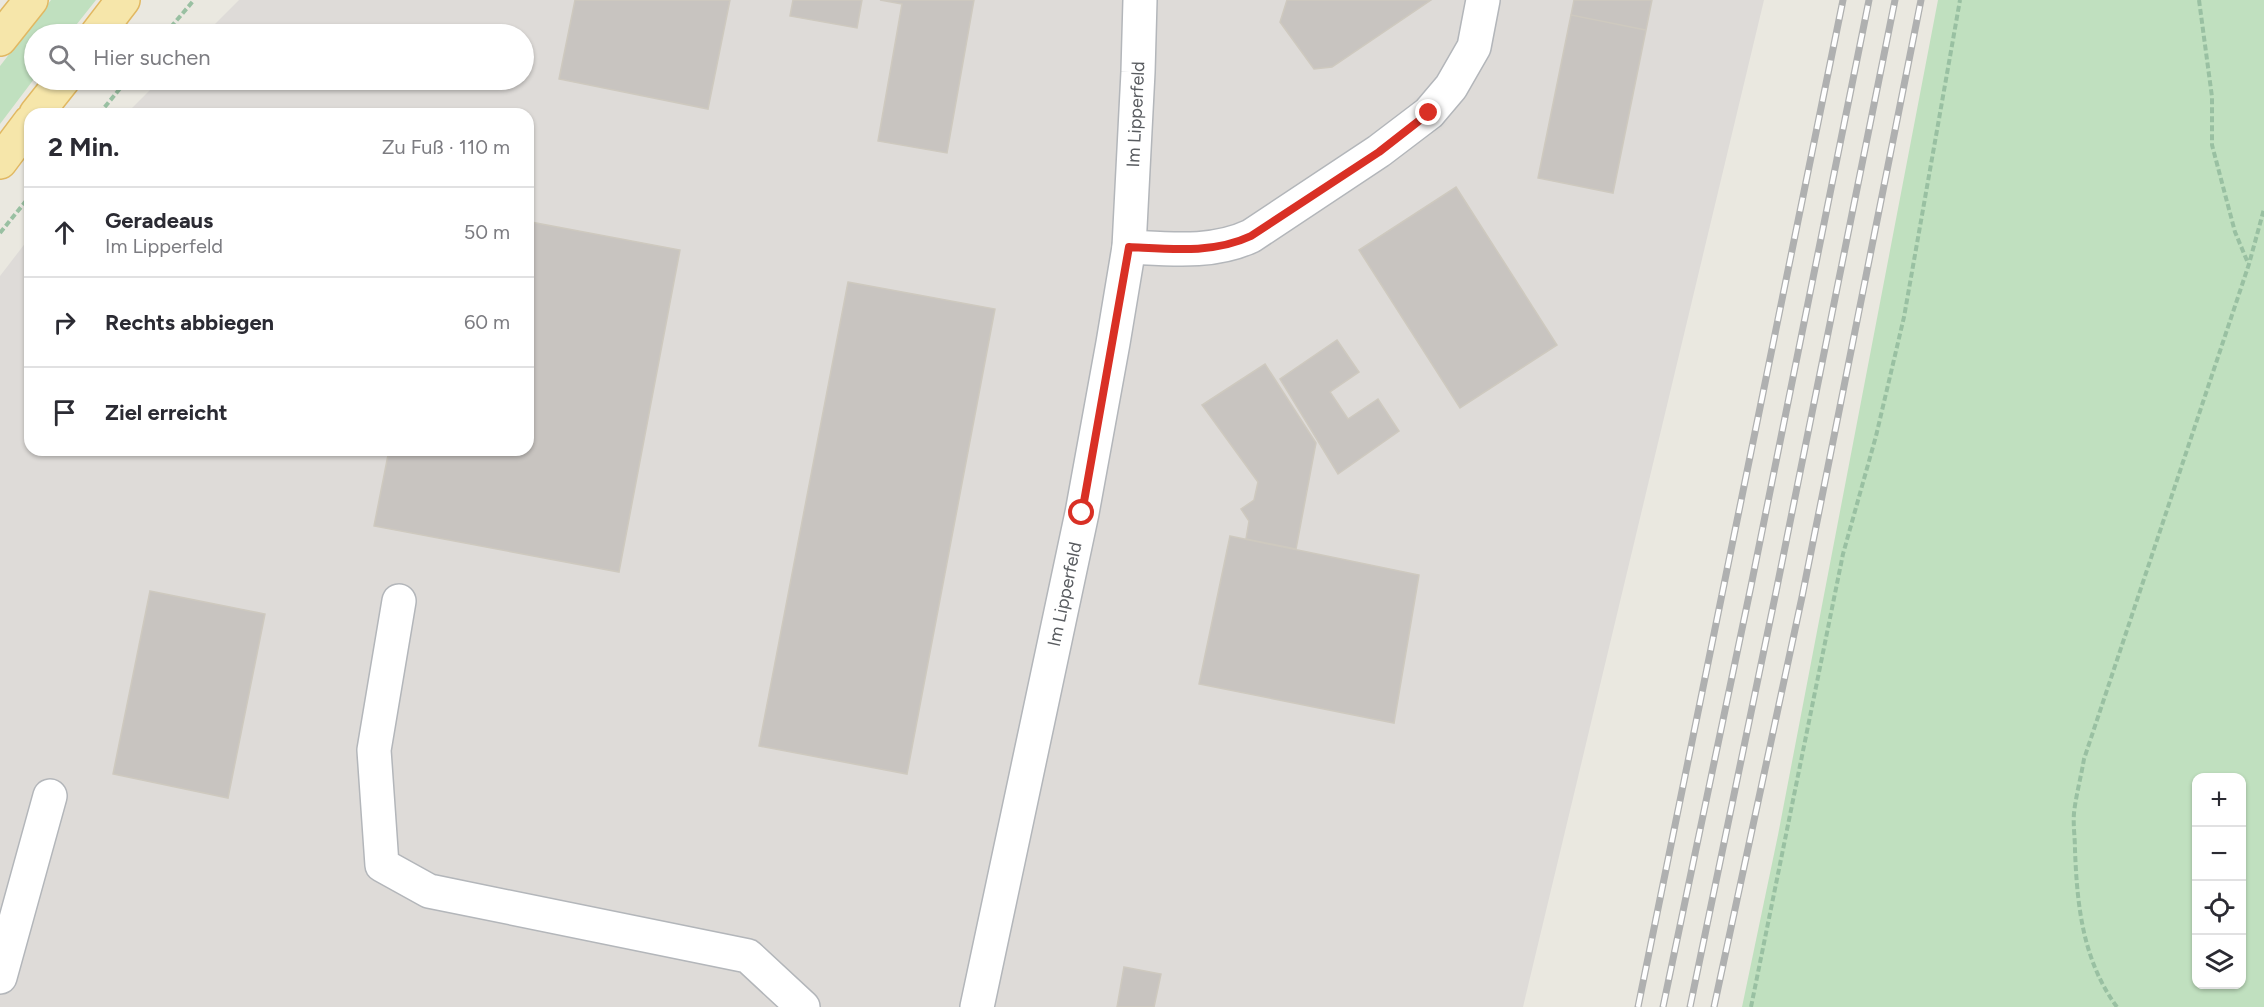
<!DOCTYPE html>
<html lang="de">
<head>
<meta charset="utf-8">
<style>
	:root { --surface:#fff; --page:#f7f7f7; --text:#2b2b33; --muted:#7c7c81; --line:#e1e1e2 }
	body { margin:0; font-family:Figtree,sans-serif; background:var(--page); color:var(--text) }
	.controls { position:absolute; right:18px; bottom:18px; display:grid; overflow:hidden; border-radius:12px; box-shadow:0 2px 4px #0004 }
	.controls button { width:54px; height:54px; display:grid; place-items:center; padding:0; border:0; border-bottom:2px solid var(--line); background:var(--surface); color:var(--text); font:30px sans-serif }
	.stop { position:absolute; width:18px; height:18px; margin:-14px; border:4px solid #d93025; border-radius:50%; background:#fff }
	.stop.end { background:#d93025; border-color:#fff; box-shadow:0 2px 6px #0008 }
	.list { margin:0; padding:0; list-style:none }
	h2 { display:flex; justify-content:space-between; align-items:center; height:78px; margin:0; padding:0 24px; font-size:26px }
	h2 small { font-size:20px; font-weight:400; color:var(--muted) }
	.list li { display:grid; grid-template-columns:39px 1fr auto; gap:18px; align-items:center; box-sizing:border-box; height:90px; padding:0 24px; border-top:2px solid var(--line) }
	.list b { display:block; font-size:22px; white-space:nowrap }
	.list p { margin:0; font-size:20px; white-space:nowrap; color:var(--muted) }
	.list em { font-size:20px; font-style:normal; color:var(--muted) }
	.icon { flex:none; width:33px; height:33px; fill:none; stroke:currentColor; stroke-width:2; stroke-linecap:round; stroke-linejoin:round }
	.map { position:relative; flex:none; width:2264px; height:1007px; overflow:hidden }
	.search { position:absolute; background:var(--surface); box-shadow:0 2px 4px #0004; left:24px; top:24px; width:510px; height:66px; display:flex; align-items:center; gap:15px; box-sizing:border-box; padding:0 21px; border-radius:33px; color:var(--muted); font-size:22px }
	.panel { position:absolute; background:var(--surface); box-shadow:0 2px 4px #0004; left:24px; top:108px; width:510px; height:348px; border-radius:18px }
	.map>svg:first-child { display:block }
</style>
</head>
<body>
<div class="map">
<svg width="2264" height="1007" viewBox="0 0 2264 1007">
	<rect width="100%" height="100%" fill="#eae8e0"/>
	<path fill="#dedbd8" d="M239,0h1525l-241,1007h-1523v-731l30,-39v213h498v-336h-402l34,-34h364v-46h-319z"/>
	<path fill="#c0e0bf" fill-rule="evenodd" d="M51,0h45l-27,34h-35v45l-34,45v-58z
		M1938,0h326v1007h-522l36,-172zM2196,778h46v206h-46z"/>
	<path fill="#c8c4c0" stroke="#cec9bf" stroke-width="1.5" d="M575,0h155l-22,109 -149,-30z
		M793,0h69l-5,28 -67,-12z
		M880,0h94l-27,153 -69,-12 24,-137z
		M1287,0h144l-99,67 -18,2 -34,-47z
		M1574,0h78l-6,30 -75,-15z
		M1571,15l75,15 -33,163 -75,-15z
		M1456,187l101,158 -97,63 -101,-158z
		M531,222l149,28 -61,322 -245,-46 15,-76h139v-213z
		M848,282l147,27 -88,465 -148,-28z
		M1337,340l22,32 -29,20 18,27 30,-20 21,32 -61,43 -58,-95z
		M1265,364l51,79 -20,106 -50,-10 3,-18 -8,-12 13,-9 4,-18 -56,-77z
		M1230,536l189,39 -25,148 -195,-39z
		M150,591l115,23 -37,184 -115,-24z
		M1124,967l37,7 -7,33h-37z"/>
	<g fill="none" stroke-linecap="round" stroke-linejoin="round">
		<defs>
			<g id="minor">
				<path d="M1129,247c41,2 84,7 122,-11l128,-85 50,-38 22,-26 23,-40 9,-47"/>
				<path d="M399,601l-25,149 8,115 47,26 319,65 55,51"/>
				<path d="M0,977l50,-181"/>
				<path id="s1" d="M977,1007l105,-494 31,-170 16,-96 9,-175 2,-72"/>
			</g>
			<path id="major" d="M97,34l26,-34
				M0,39l31,-39
				M36,114l27,-34
				M0,162l30,-40"/>
		</defs>
		<use href="#minor" stroke="#b3b6ba" stroke-width="36"/>
		<use href="#major" stroke="#e1b862" stroke-width="36"/>
		<path stroke="#99c0a2" stroke-width="4" stroke-dasharray="6 3" stroke-linecap="butt" d="M2199,0l13,97v48l23,87 13,31
			M165,34l29,-34
			M99,114l28,-34
			M0,233l30,-37
			M1751,1007l92,-453 33,-118 28,-119 56,-317
			M2117,1007c-34,-46 -40,-101 -42,-157 0,-12 -2,-25 -1,-37 2,-18 7,-36 10,-54l165,-495 15,-55"/>
		<use href="#minor" stroke="#fff" stroke-width="33"/>
		<use href="#major" stroke="#f6e6aa" stroke-width="33"/>
		<defs>
			<path id="rail" d="M1638,1007l205,-1007
				M1663,1007l88,-421 118,-586
				M1690,1007l86,-415 119,-592
				M1714,1007l88,-410 119,-597"/>
		</defs>
		<use href="#rail" stroke="#afb0b0" stroke-width="7"/>
		<use href="#rail" stroke="#fff" stroke-width="4.5" stroke-dasharray="14" stroke-linecap="butt"/>
	</g>
	<g fill="none" stroke-linecap="round" stroke-linejoin="round">
		<path stroke="#d93025" stroke-width="8" d="M1082,513l47,-266c41,2 84,7 122,-11l128,-84 50,-39"/>
	</g>
	<g text-anchor="middle" dominant-baseline="central" stroke-width="5" stroke-linejoin="round" paint-order="stroke">
		<g font-size="18" fill="#595c60" stroke="#fff">
			<text stroke="none"><textPath href="#s1" startOffset="908">Im Lipperfeld</textPath></text>
			<text stroke="none"><textPath href="#s1" startOffset="422">Im Lipperfeld</textPath></text>
		</g>
	</g>
</svg>
<div class="controls">
<button>+</button>
<button>−</button>
<button><svg class="icon" aria-label="locate" viewBox="0 0 24 24"><circle cx="12" cy="12" r="6"/><path d="M12 2v4M12 18v4M2 12h4M18 12h4"/></svg></button>
<button><svg class="icon" aria-label="layers" viewBox="0 0 24 24"><path d="M12 4l9 5-9 5-9-5zM3 14l9 5 9-5"/></svg></button>
</div>
<div class="stop" style="left:1082px;top:513px"></div>
<div class="stop end" style="left:1429px;top:113px"></div>
<div class="search"><svg class="icon" aria-label="search" viewBox="0 0 24 24"><circle cx="10" cy="10" r="6"/><path d="M15 15l6 6"/></svg>Hier suchen</div>
<section class="panel">
<h2>2 Min.<small>Zu Fuß · 110 m</small></h2>
<ul class="list">
<li><svg class="icon" aria-label="ahead" viewBox="0 0 24 24"><path d="M12 20V5M6 11l6-6 6 6"/></svg><div><b>Geradeaus</b><p>Im Lipperfeld</p></div><em>50 m</em></li>
<li><svg class="icon" aria-label="right" viewBox="0 0 24 24"><path d="M7 20v-9h11M14 6l5 5-5 5"/></svg><div><b>Rechts abbiegen</b></div><em>60 m</em></li>
<li><svg class="icon" aria-label="arrive" viewBox="0 0 24 24"><path d="M6 21V4h12l-3 4 3 4H6"/></svg><div><b>Ziel erreicht</b></div></li>
</ul>
</section>
</div>
</body>
</html>
